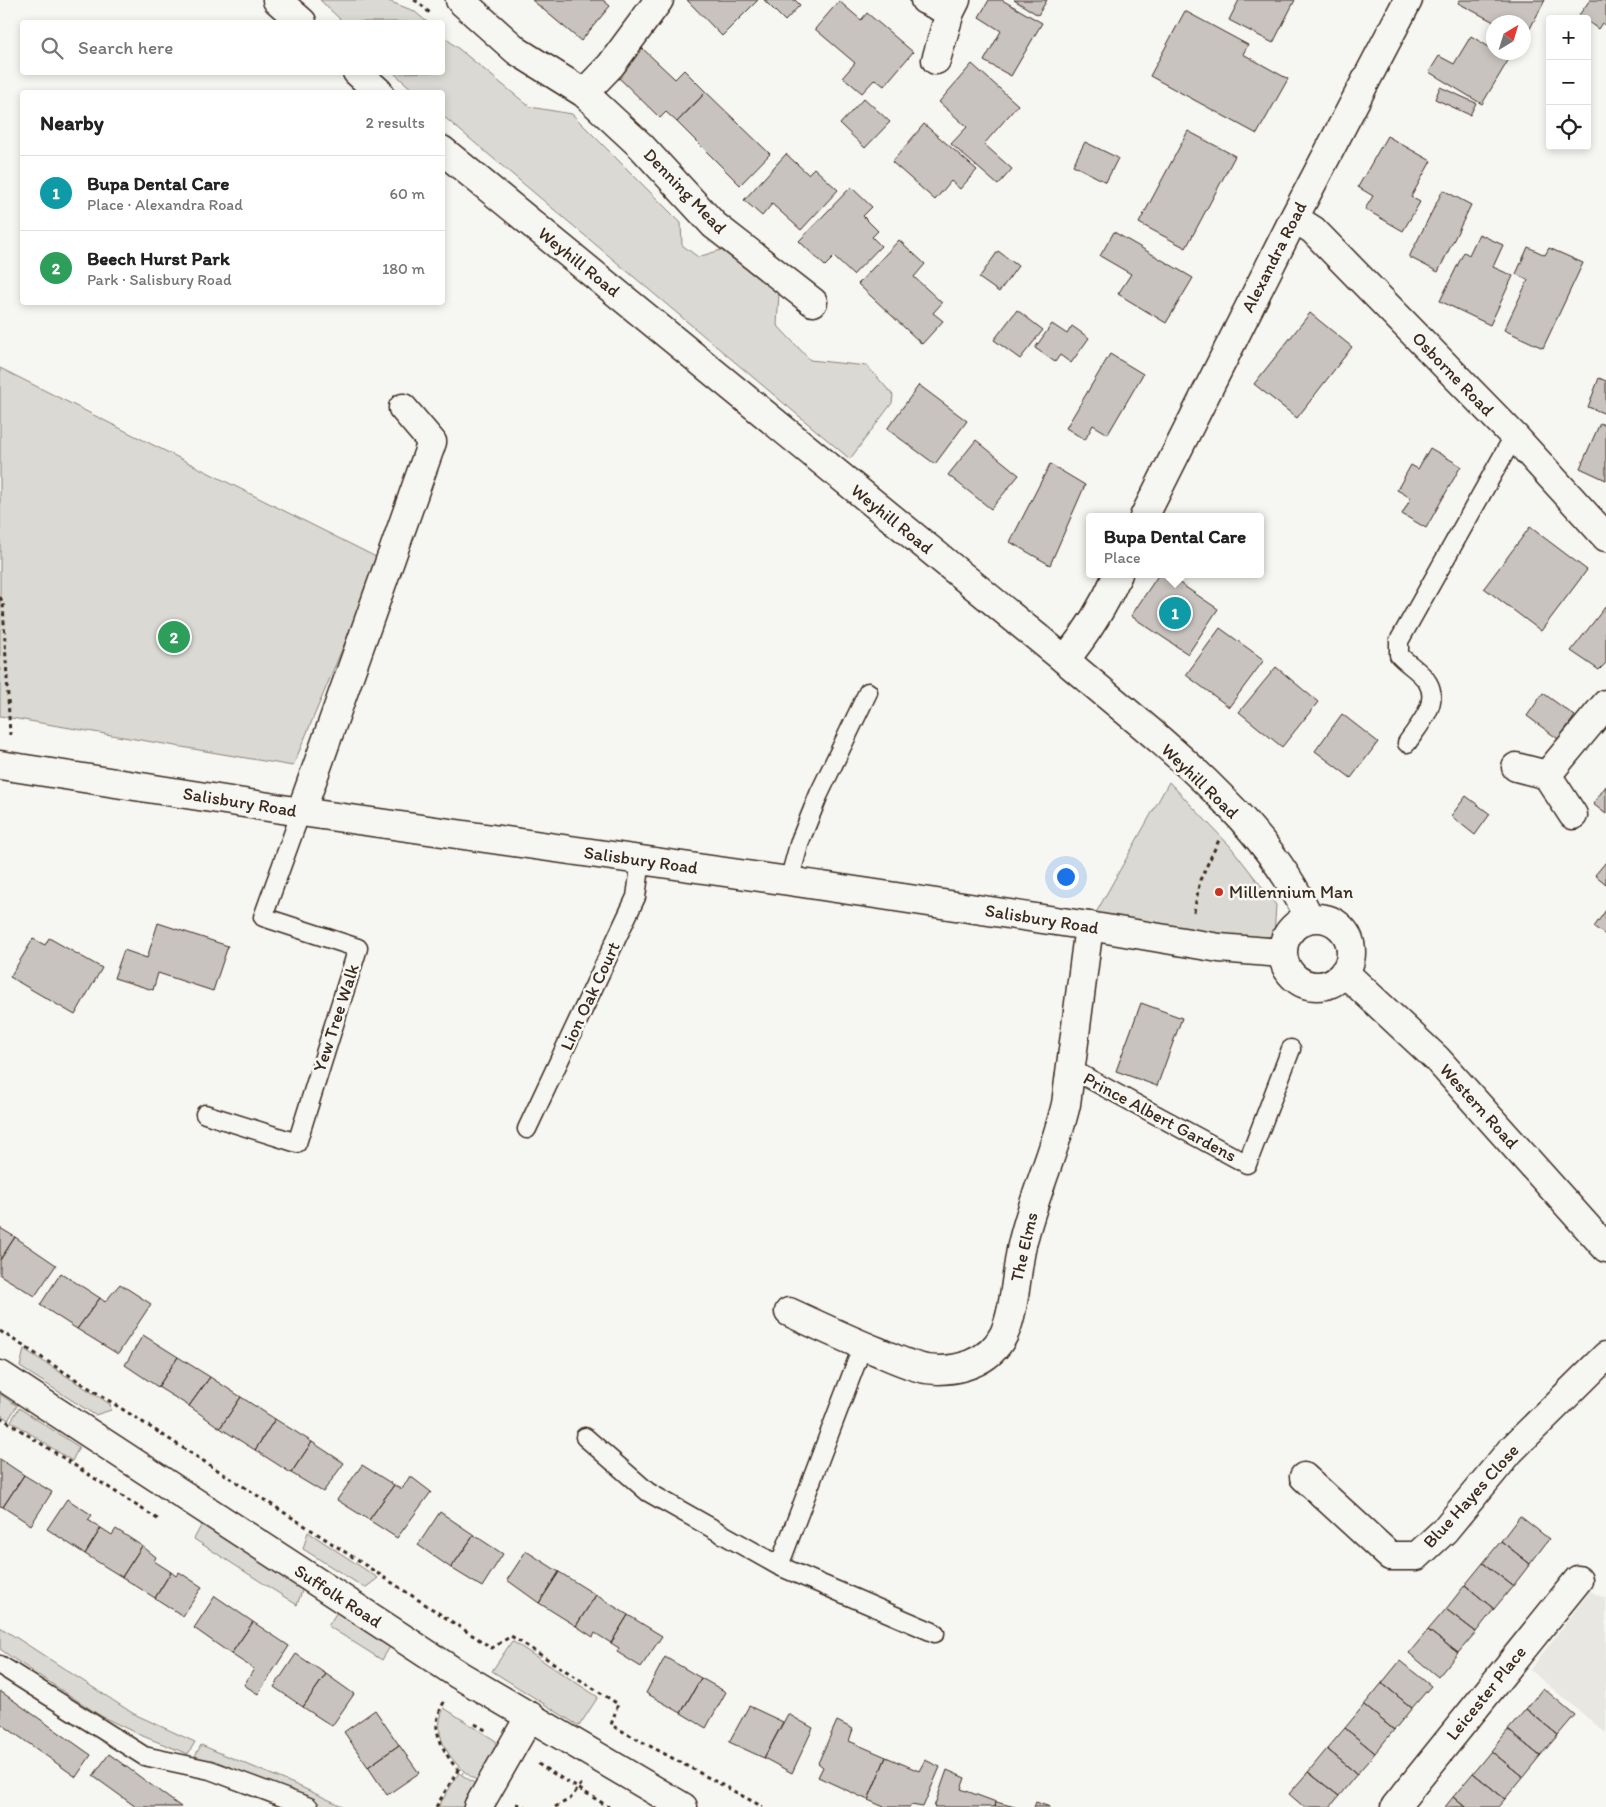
<!DOCTYPE html>
<html lang="en">
<head>
<meta charset="utf-8">
<style>
	:root { --surface:#fff; --page:#f2f2f2; --text:#222; --muted:#767676; --line:#e0e0e0; --accent:#2563eb }
	body { margin:0; font-family:Itim,sans-serif; background:var(--page); color:var(--text) }
	.controls { position:absolute; right:15px; top:15px; display:grid; overflow:hidden; border-radius:5px; box-shadow:0 2px 8px #0003 }
	.controls button { width:45px; height:45px; display:grid; place-items:center; padding:0; border:0; border-bottom:1px solid var(--line); background:var(--surface); color:var(--text); font:25px sans-serif }
	.compass { position:absolute; left:1486px; top:15px; width:45px; height:45px; border-radius:50%; background:var(--surface); box-shadow:0 2px 8px #0003; rotate:38deg }
	.you { position:absolute; left:1065px; top:876px; width:18px; height:18px; margin:-12px; border:4px solid #fff; border-radius:50%; background:#1a73e8; box-shadow:0 0 0 8px #1a73e833 }
	.badge { display:grid; place-items:center; width:32px; height:32px; border-radius:50%; background:var(--accent); color:#fff; font-size:16px; font-weight:700 }
	.pin { position:absolute; translate:-50% -50%; border:2px solid #fff; box-shadow:0 1px 5px #0006 }
	.popup { position:absolute; left:1086px; top:513px; width:178px; height:65px; box-sizing:border-box; display:grid; place-content:center; border-radius:5px; background:var(--surface); filter:drop-shadow(0 1px 4px #0005); font-size:16px; white-space:nowrap; color:var(--muted) }
	.popup b { font-size:19px; color:var(--text) }
	.popup::after { content:''; position:absolute; left:50%; top:100%; margin-left:-10px; border:10px solid transparent; border-top-color:var(--surface) }
	.list { margin:0; padding:0; list-style:none }
	h2 { display:flex; justify-content:space-between; align-items:center; height:65px; margin:0; padding:0 20px; font-size:21px }
	h2 small { font-size:16px; font-weight:400; color:var(--muted) }
	.list li { display:grid; grid-template-columns:32px 1fr auto; gap:15px; align-items:center; box-sizing:border-box; height:75px; padding:0 20px; border-top:1px solid var(--line) }
	.list b { display:block; font-size:19px; white-space:nowrap }
	.list p { margin:0; font-size:16px; white-space:nowrap; color:var(--muted) }
	.list em { font-size:16px; font-style:normal; color:var(--muted) }
	.icon { flex:none; width:28px; height:28px; fill:none; stroke:currentColor; stroke-width:2; stroke-linecap:round; stroke-linejoin:round }
	.map { position:relative; flex:none; width:1606px; height:1807px; overflow:hidden }
	.search { position:absolute; background:var(--surface); box-shadow:0 2px 8px #0003; left:20px; top:20px; width:425px; height:55px; display:flex; align-items:center; gap:12px; box-sizing:border-box; padding:0 18px; border-radius:5px; color:var(--muted); font-size:19px }
	.panel { position:absolute; background:var(--surface); box-shadow:0 2px 8px #0003; left:20px; top:90px; width:425px; height:215px; border-radius:5px }
	.map>svg:first-child { display:block }
</style>
</head>
<body>
<div class="map">
<svg width="1606" height="1807" viewBox="0 0 1606 1807">
	<rect width="100%" height="100%" fill="#f6f6f2"/>
	<filter id="ink" filterUnits="userSpaceOnUse"><feTurbulence type="fractalNoise" baseFrequency=".02" numOctaves="2"/><feDisplacementMap in="SourceGraphic" scale="10" xChannelSelector="R" yChannelSelector="G"/><feConvolveMatrix kernelMatrix="1 2 1 2 8 2 1 2 1" color-interpolation-filters="sRGB"/></filter>
	<g filter="url(#ink)">
		<path fill="#e8e7e2" d="M1590,1591l16,8v134l-76,-63z"/>
		<path fill="#dad9d3" stroke="#8a8278" d="M320,0h66l28,11 13,11h-84z
			M443,36l87,71 42,7 109,109 1,22 16,12 23,-7 58,43 -2,32 33,35 57,6 26,29 -1,8 -42,56 -407,-343 -1,-24h-27l-21,-19 48,-1z
			M0,368l380,191 -87,207 -293,-50z
			M1169,782l61,64 46,59 -2,31 -32,3 -150,-19z
			M24,1349l86,55 1,6 -16,5 -75,-48z
			M0,1394l17,12 -9,14 -8,-6z
			M19,1408l60,39 -7,14 -61,-40z
			M202,1524l101,64 -6,17 -103,-66z
			M308,1532l70,46 -13,10 -62,-39z
			M337,1612l54,33 -9,15 -54,-34z
			M0,1627l134,87 61,28 -7,12 -48,-19 -39,-19 -90,-59 -11,-8z
			M512,1641l86,56 -19,29 -87,-55z
			M444,1708l52,33 -2,13 -15,28c-25,-15 -50,-45 -35,-74z
			M201,1745l100,42 41,19 -17,1 -130,-51z
			M459,1773l18,12 -13,22h-26z"/>
		<path fill="#c8c3be" stroke="#3b2a1e" d="M532,0h71l7,6 -29,35z
			M687,0h71l-36,36z
			M764,0h31l5,5 -15,16z
			M989,0h13l40,23 -31,53 -27,-15 17,-30 -22,-14z
			M1014,0h33l-9,15z
			M1239,0h56l-22,43 -44,-23z
			M1460,0h85l-20,38 -1,-16h-30l-36,-19z
			M1590,0h16v26l-4,-3 -4,6 -11,-8v-2h-3l-5,-4z
			M839,1l22,19 6,-7 46,39 -29,34 -9,-7 -13,14 -19,-16 12,-14 -40,-34z
			M1185,11l63,34 -5,9 45,25 -31,55 -107,-58z
			M1471,36l23,14v2h4l11,7 -27,45 -53,-32 10,-16 15,8z
			M642,48l33,31 9,-9 22,22 -29,30 -11,-10 -6,6 -44,-43z
			M972,64l46,41 -34,39 28,25 -14,16 -47,-41 16,-17 -28,-25z
			M1440,87l36,16 -6,12 -35,-16z
			M706,92l64,62 -30,31 -63,-63z
			M864,98l26,24 -25,26 -25,-24z
			M924,124l53,46 -17,19 -9,-8 -16,19 -43,-38z
			M1188,131l47,25 -49,92 -47,-25z
			M1387,136l44,25 -20,36 9,5 -17,29 -38,-22 8,-13 -15,-9z
			M1085,142l33,16 -12,24 -33,-17z
			M786,154l22,20 6,-6 24,22 -37,40 -29,-26 -10,12 -18,-16z
			M851,187l21,20 -9,9 15,15 -6,6 9,9 -28,29 -19,-18 -9,9 -26,-25z
			M1443,190l28,15 -33,67 -29,-15z
			M1114,232l79,46 -27,45 -48,-29 13,-20 -31,-18z
			M1479,234l24,11 -10,22 20,9 -23,49 -50,-24 24,-49 5,3z
			M899,240l26,24 -11,13 28,26 -9,10 10,8 -21,23 -64,-60z
			M1528,247l17,8 4,-7 34,15 -40,85 -39,-18 24,-50 -12,-6z
			M998,251l20,15 -19,26 -20,-14z
			M1017,310l26,20 -23,29 -26,-19z
			M1310,313l42,34 -55,71 -43,-34z
			M1052,324l15,10 5,-8 17,12 -18,25 -11,-8 -5,7 -20,-14z
			M1110,354l33,20 -35,60 -15,-9 -8,15 -19,-12z
			M1599,378l7,3v33l-18,-7z
			M919,385l48,36 -32,43 -48,-35z
			M1600,423l6,3v54l-26,-12z
			M976,440l43,35 -28,34 -43,-34z
			M1430,448l31,18 -35,62 -24,-14 9,-16 -14,-8 14,-25 7,4z
			M1050,464l35,21 -35,80 -40,-23z
			M1530,527l57,43 -46,61 -57,-43z
			M1159,574h7l52,35 -30,45 -57,-38z
			M1606,606v57l-7,7 -28,-19z
			M1220,628l44,32 -35,47 -43,-32z
			M1276,667l42,35 -36,45 -43,-35z
			M1543,693l32,23 -17,23 -31,-23z
			M1342,714l36,28 -27,36 -36,-27z
			M1606,786v28l-13,-10z
			M1466,796l24,18 -15,21 -24,-19z
			M1606,862v22l-11,-9z
			M1606,910v25l-12,-8z
			M158,923l70,23 -15,45 -55,-18 -5,17 -39,-12 10,-28 23,8z
			M49,938l53,30 -27,47 -65,-38 23,-38 12,6z
			M1141,1003l41,15 -25,68 -41,-15z
			M0,1228l15,9 -15,23z
			M15,1237l41,28 -21,31 -35,-21v-15z
			M61,1273l39,25 -23,31 -37,-24z
			M120,1284l31,20 -33,50 -41,-25 23,-31 5,4z
			M143,1335l35,22 -20,30 -33,-22z
			M178,1357l32,20 -21,29 -31,-19z
			M210,1377l31,20 -21,31 -31,-22z
			M241,1397l34,22 -20,31 -35,-22z
			M275,1419l37,23 -21,31 -36,-23z
			M312,1442l32,21 -21,29 -32,-19z
			M0,1459l24,16 -21,32 -3,-1z
			M362,1465l32,20 -25,35 -32,-20z
			M24,1475l28,17 -21,33 -28,-18z
			M410,1476l21,16 -34,46 -28,-18 25,-35 8,4z
			M67,1499l25,16 -4,5 13,8 -16,26 -38,-25z
			M440,1512l34,23 -23,33 -33,-23z
			M1520,1516l29,23 -19,25 -29,-23z
			M101,1528l11,7 4,-6 26,17 -20,31 -37,-23z
			M474,1535l29,19 -21,33 -31,-19z
			M1501,1541l29,23 -17,22 -30,-23z
			M142,1546l14,11 -2,4 17,11 -16,26 -33,-21z
			M526,1551l33,21 -20,31 -32,-23z
			M1483,1563l30,23 -19,23 -29,-24z
			M171,1572l5,4 3,-4 23,15 -19,29 -28,-18z
			M559,1572l37,23 -20,31 -37,-23z
			M1465,1585l29,24 -18,23 -30,-23z
			M596,1595l32,20 -17,28 -16,-10 -2,4 -17,-11z
			M215,1596l38,26 -22,32 -37,-26z
			M1446,1609l30,23 -18,21 -30,-23z
			M628,1615l34,21 -21,31 -24,-15 2,-4 -8,-5z
			M253,1622l36,24 -31,48 -14,-9 10,-16 -23,-15z
			M1428,1630l30,23 -20,24 -29,-24z
			M296,1654l30,20 -23,33 -29,-20z
			M665,1657l36,21 -20,35 -35,-20z
			M1400,1661l31,25 -19,22 -30,-25z
			M326,1674l28,20 -22,32 -29,-19z
			M701,1678l25,14 -20,36 -25,-15z
			M1382,1683l30,25 -18,22 -30,-25z
			M1543,1688l32,27 -17,20 -32,-26z
			M0,1691l91,64 -15,22 -76,-54z
			M1364,1705l30,25 -19,23 -30,-25z
			M749,1706l34,16 -19,36 -35,-16z
			M1526,1709l32,26 -18,21 -32,-26z
			M375,1710l24,35 -31,22 -24,-35z
			M788,1714l25,14 -21,45 -28,-15z
			M837,1721l16,8 -4,12 37,16 -18,43 -50,-23 5,-10 -5,-4z
			M1345,1728l30,25 -18,21 -30,-25z
			M1508,1730l32,26 -17,21 -32,-26z
			M399,1745l20,28 -32,22 -19,-28z
			M1327,1749l30,25 -18,22 -31,-24z
			M1491,1751l32,26 -18,22 -32,-26z
			M109,1754l72,53h-45l-43,-31z
			M886,1757l33,14 6,-11 15,7 -17,40 -12,-2 -1,2h-26l-16,-7z
			M947,1770l18,8 -4,11 35,13 -1,5h-61z
			M1308,1772l31,24 -9,11h-26l-15,-13z
			M1473,1773l32,26 -7,8h-33l-12,-10z
			M1453,1797l12,10h-20z
			M996,1802l19,5h-20z
			M1036,1802l14,5h-16z"/>
		<g fill="none" stroke-linecap="round" stroke-linejoin="round">
			<defs>
				<path id="service" d="M1407,743c11,-17 33,-39 21,-60 -6,-11 -21,-19 -29,-28v-14l115,-205
					M789,881l11,-40 19,-47 49,-102
					M1071,1069l176,95 44,-115
					M205,1114l92,29 61,-195 -95,-31 38,-105
					M527,1129l109,-232 5,-37
					M863,1345l-84,221 156,67
					M585,1437l63,55 131,74
					M0,1665l144,91 66,14 99,37"/>
				<path id="minor" d="M460,0l57,51 67,42 57,53 73,79 99,77
					M925,0l25,12 6,-12
					M936,60l14,-48
					M584,93l27,-28 48,-65
					M1294,218l19,12 201,206 92,101
					M1144,517l150,-299 114,-218
					M1065,660c22,-27 39,-54 53,-86
					M1516,767l31,8 26,40
					M1547,775l59,-71
					M301,812l131,-370 -29,-34
					M789,1312c30,14 60,28 90,40 16,7 31,14 47,17 30,4 64,-6 78,-35 11,-24 12,-62 18,-89 11,-48 33,-93 44,-141l23,-178
					M0,1375l459,300 224,132
					M1304,1477l86,79h27l27,-25 66,-80 96,-95
					M478,1807l52,-91
					M1395,1807l183,-227"/>
				<path id="tertiary" d="M0,765l301,47 488,69 300,45 130,22 63,5"/>
				<path id="secondary" d="M277,0l25,22
					M357,72l22,20
					M442,150l623,510c82,70 200,157 244,258
					M1283 952a34 34 0 1 1 68 0a34 34 0 1 1-68 0Z
					M1344,972l93,87 169,189"/>
			</defs>
			<use href="#service" stroke="#3b2a1e" stroke-width="21"/>
			<use href="#minor" stroke="#3b2a1e" stroke-width="31"/>
			<use href="#tertiary" stroke="#3b2a1e" stroke-width="31"/>
			<use href="#secondary" stroke="#3b2a1e" stroke-width="31"/>
			<path stroke="#3b2a1e" stroke-width="3" stroke-dasharray="4 4" stroke-linecap="butt" d="M414,0l4,2 13,12
				M0,597l3,6 7,132
				M1194,912l6,-32 19,-40
				M0,1331l313,200 179,117 19,-12 107,68 -7,21 152,82
				M0,1417l159,103
				M444,1702c-4,8 -8,17 -7,27 2,14 14,37 26,44
				M475,1724l12,7
				M538,1764l71,43
				M516,1804l9,3
				M436,1807l22,-37
				M555,1807l15,-8 12,-16"/>
			<use href="#service" stroke="#f6f6f2" stroke-width="18"/>
			<use href="#minor" stroke="#f6f6f2" stroke-width="28"/>
			<use href="#tertiary" stroke="#f6f6f2" stroke-width="28"/>
			<use href="#secondary" stroke="#f6f6f2" stroke-width="28"/>
		</g>
	</g>
	<circle fill="#c8321e" stroke="#f6f6f2" stroke-width="2" cx="1219" cy="892" r="5"/>
	<g text-anchor="middle" dominant-baseline="central" stroke-width="5" stroke-linejoin="round" paint-order="stroke">
		<g font-size="18" fill="#3b2a1e" stroke="#f6f6f2">
			<text transform="translate(685 191) rotate(46)">Denning Mead</text>
			<text transform="translate(1274 257) rotate(-63)">Alexandra Road</text>
			<text transform="translate(579 262) rotate(39)">Weyhill Road</text>
			<text transform="translate(1453 374) rotate(46)">Osborne Road</text>
			<text transform="translate(892 519) rotate(39)">Weyhill Road</text>
			<text transform="translate(1200 781) rotate(44)">Weyhill Road</text>
			<text transform="translate(240 802) rotate(9)">Salisbury Road</text>
			<text transform="translate(641 860) rotate(8)">Salisbury Road</text>
			<text transform="translate(1042 919) rotate(9)">Salisbury Road</text>
			<text transform="translate(590 996) rotate(-65)">Lion Oak Court</text>
			<text transform="translate(336 1018) rotate(-72)">Yew Tree Walk</text>
			<text transform="translate(1479 1106) rotate(48)">Western Road</text>
			<text transform="translate(1160 1117) rotate(28)">Prince Albert Gardens</text>
			<text transform="translate(1024 1247) rotate(-77)">The Elms</text>
			<text transform="translate(1471 1496) rotate(-48)">Blue Hayes Close</text>
			<text transform="translate(338 1596) rotate(33)">Suffolk Road</text>
			<text transform="translate(1486 1693) rotate(-51)">Leicester Place</text>
		</g>
		<g font-size="18" fill="#3b2a1e" stroke="#f6f6f2" text-anchor="start">
			<text x="1229" y="892">Millennium Man</text>
		</g>
	</g>
</svg>
<div class="controls">
<button>+</button>
<button>−</button>
<button><svg class="icon" aria-label="locate" viewBox="0 0 24 24"><circle cx="12" cy="12" r="6"/><path d="M12 2v4M12 18v4M2 12h4M18 12h4"/></svg></button>
</div>
<svg class="compass" viewBox="-18 -18 36 36"><path d="M0-13l5 13h-10z" fill="#e53935"/><path d="M0 13l5-13h-10z" fill="#767676"/></svg>
<div class="you"></div>
<div class="pin badge" style="left:1175px;top:613px;background:#0f9aa8">1</div>
<div class="popup"><b>Bupa Dental Care</b>Place</div>
<div class="pin badge" style="left:174px;top:637px;background:#2e9e5b">2</div>
<div class="search"><svg class="icon" aria-label="search" viewBox="0 0 24 24"><circle cx="10" cy="10" r="6"/><path d="M15 15l6 6"/></svg>Search here</div>
<section class="panel">
<h2>Nearby<small>2 results</small></h2>
<ul class="list">
<li><span class="badge" style="background:#0f9aa8">1</span><div><b>Bupa Dental Care</b><p>Place · Alexandra Road</p></div><em>60 m</em></li>
<li><span class="badge" style="background:#2e9e5b">2</span><div><b>Beech Hurst Park</b><p>Park · Salisbury Road</p></div><em>180 m</em></li>
</ul>
</section>
</div>
</body>
</html>
